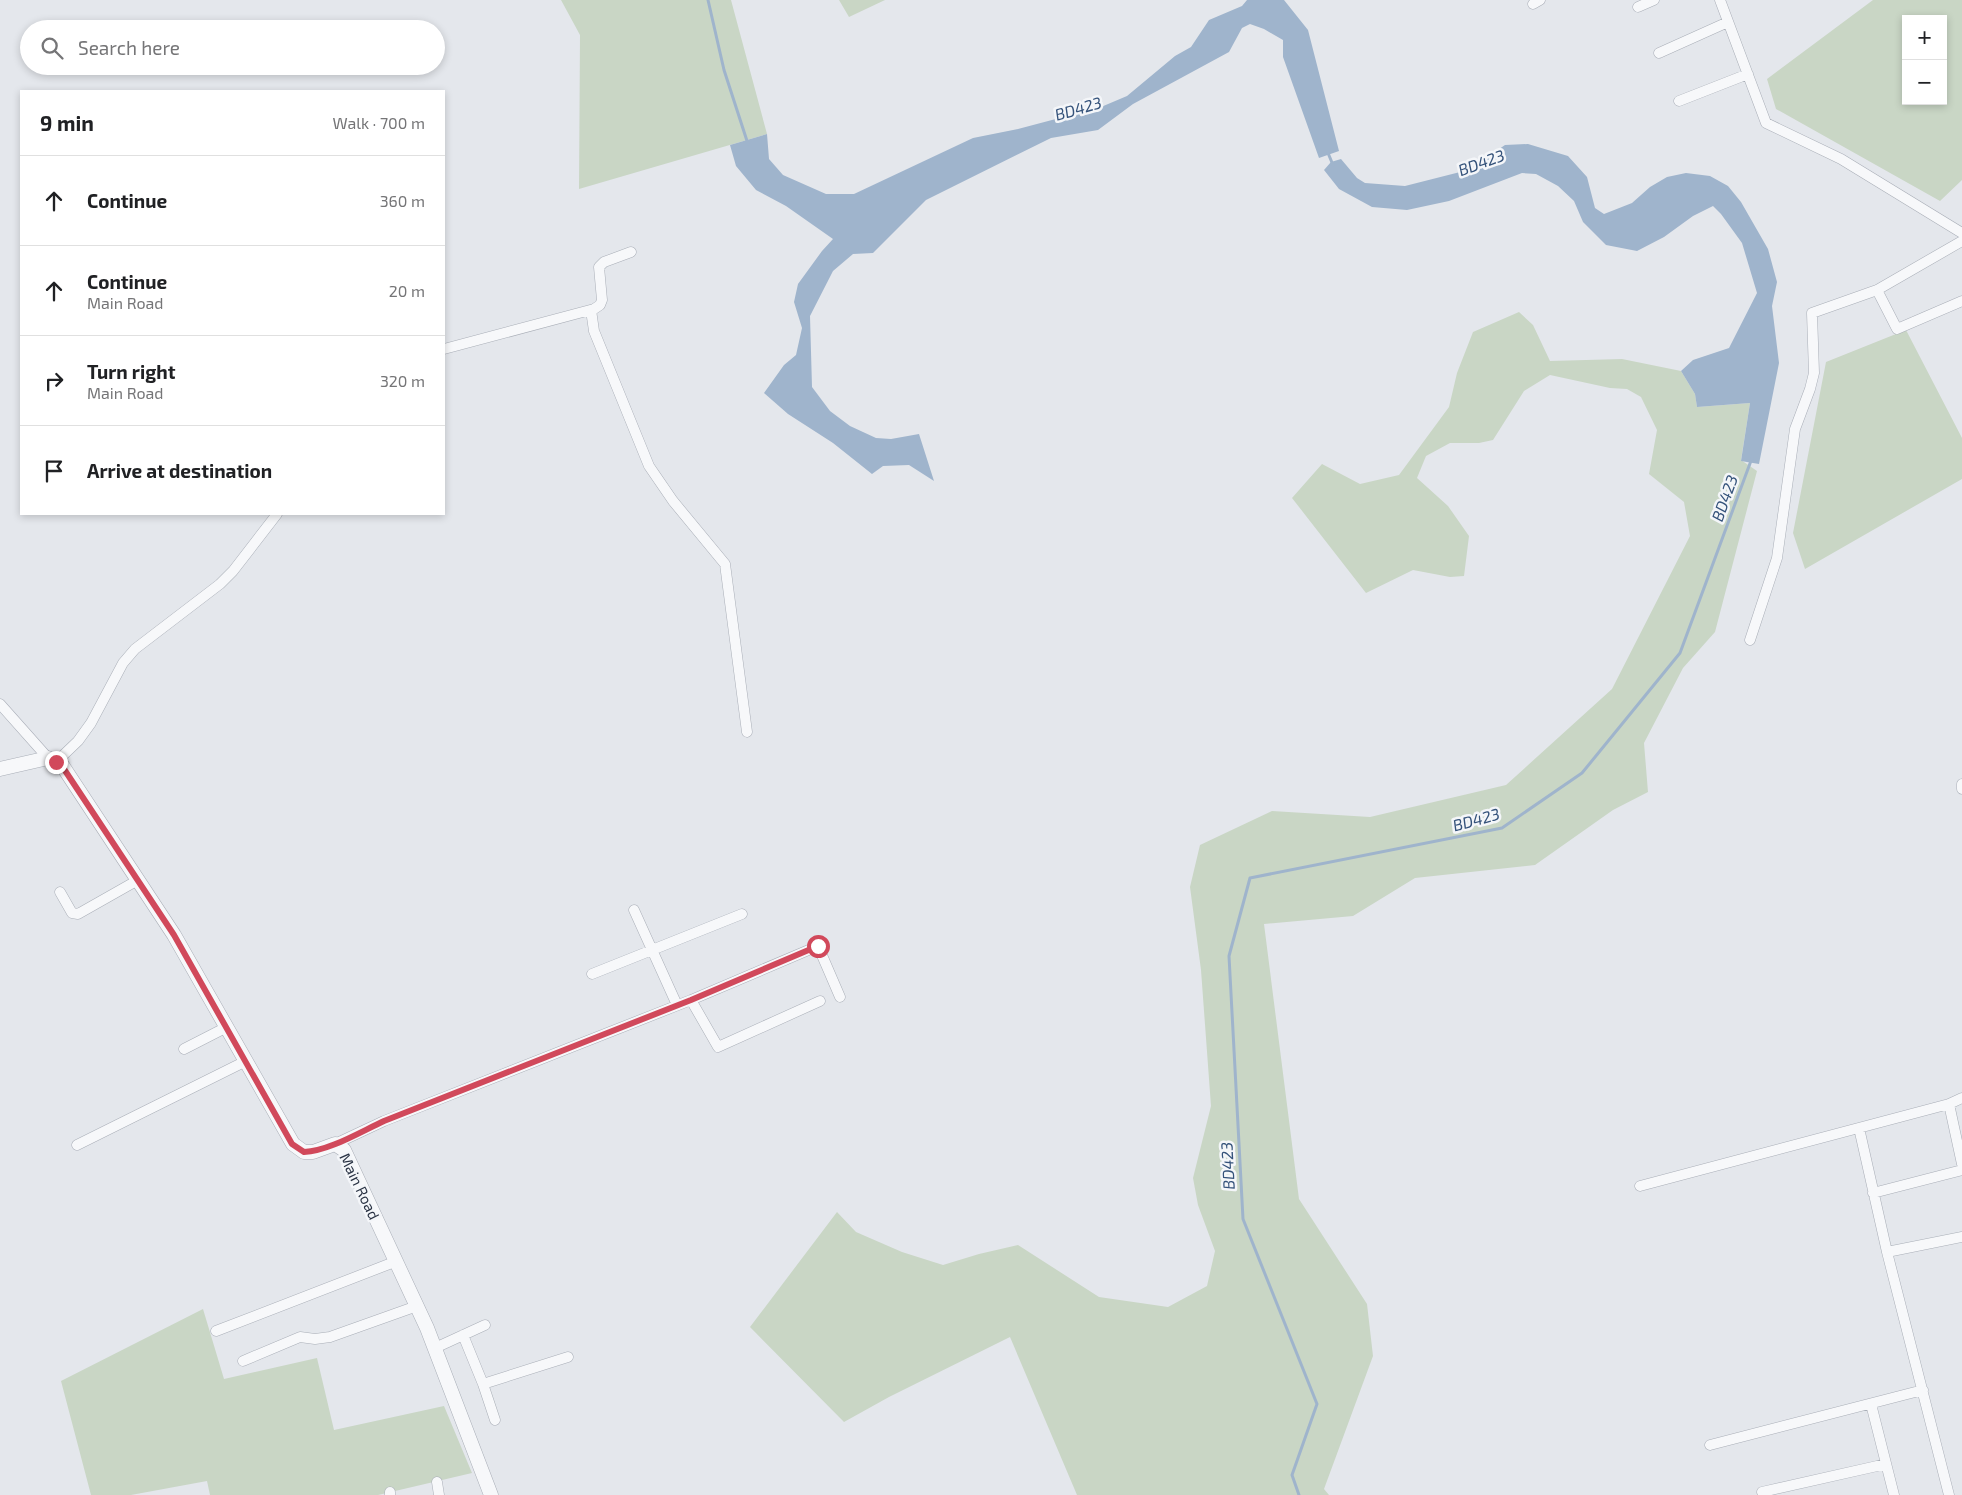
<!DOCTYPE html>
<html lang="en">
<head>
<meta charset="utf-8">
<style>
	:root { --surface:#fff; --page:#f2f2f2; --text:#202124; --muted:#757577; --line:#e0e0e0 }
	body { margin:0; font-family:"Exo 2",sans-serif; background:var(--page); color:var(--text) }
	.controls { position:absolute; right:15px; top:15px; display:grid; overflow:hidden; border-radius:0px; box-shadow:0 2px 8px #0003 }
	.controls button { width:45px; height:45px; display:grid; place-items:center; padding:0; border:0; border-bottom:1px solid var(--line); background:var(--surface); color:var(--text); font:25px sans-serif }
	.stop { position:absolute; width:15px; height:15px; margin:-11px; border:4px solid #d1495b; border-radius:50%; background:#fff }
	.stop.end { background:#d1495b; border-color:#fff; box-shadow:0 1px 5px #0008 }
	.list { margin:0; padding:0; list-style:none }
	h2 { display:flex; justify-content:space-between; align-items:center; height:65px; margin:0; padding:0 20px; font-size:21px }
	h2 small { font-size:16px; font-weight:400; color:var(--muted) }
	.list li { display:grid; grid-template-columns:32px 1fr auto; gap:15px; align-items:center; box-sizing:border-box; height:90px; padding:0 20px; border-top:1px solid var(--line) }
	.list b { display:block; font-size:19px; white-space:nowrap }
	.list p { margin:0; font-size:16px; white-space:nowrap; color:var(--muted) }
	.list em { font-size:16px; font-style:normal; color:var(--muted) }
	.icon { flex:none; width:28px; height:28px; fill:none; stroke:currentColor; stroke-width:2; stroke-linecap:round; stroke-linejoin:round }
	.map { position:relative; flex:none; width:1962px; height:1495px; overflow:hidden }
	.search { position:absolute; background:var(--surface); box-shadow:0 2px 8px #0003; left:20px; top:20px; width:425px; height:55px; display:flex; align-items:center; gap:12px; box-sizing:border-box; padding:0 18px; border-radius:28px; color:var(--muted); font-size:19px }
	.panel { position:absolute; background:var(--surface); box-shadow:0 2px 8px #0003; left:20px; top:90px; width:425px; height:425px; border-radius:0px }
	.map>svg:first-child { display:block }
</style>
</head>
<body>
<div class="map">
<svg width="1962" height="1495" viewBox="0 0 1962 1495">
	<rect width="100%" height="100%" fill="#e4e7ec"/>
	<path fill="#c9d6c5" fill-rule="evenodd" d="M561,0h170l36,134 -188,55 1,-154z
		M839,0h46l-36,17z
		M1873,0h89v180l-22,21 -164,-92 -9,-30zM1906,19h37v82h-37z
		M1519,312l14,13 17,36 72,-2 59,12 14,23 2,13 53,-4 -9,57 16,11 -42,161 -32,36 -39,75 4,49 -35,18 -78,55 -120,13 -62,38 -89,8 35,275 68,105 6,52 -49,133 5,6h-252l-67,-158 -121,60 -45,25 -94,-95 87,-115 19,20 46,20 41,13 36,-11 39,-9 81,52 69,10 39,-21 8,-35 -17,-46 -5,-27 18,-72 -10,-136 -11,-83 10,-42 72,-34 98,6 136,-32 106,-96 78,-153 -6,-34 -35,-28 8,-44 -16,-33 -14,-8 -17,-1 -60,-13 -26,16 -31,49 -14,3h-29l-24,13 -9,22 31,28 21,30 -5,40 -14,1 -37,-7 -47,23 -74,-95 30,-34 38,20 39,-9 50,-68 8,-34 16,-41z
		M1906,330l56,108v41l-157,90 -12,-36 33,-171z
		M203,1309l21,70 93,-21 17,72 110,-24 28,67 -94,22h-168l-3,-14 -76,14h-40l-30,-114z"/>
	<path fill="#9fb4cc" d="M1247,0h37l24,30 31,121 -20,7 -36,-101v-17l-19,-11 -14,-5 -8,4 -13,24 -96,52 -35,26 -47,8 -125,62 -53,53 -20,1 -20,17 -23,45 2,71 18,24 20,15 26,12 15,1 28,-5 15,47 -25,-16 -26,1 -11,8 -39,-31 -45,-29 -24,-21 20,-28 12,-10 6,-27 -8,-26 4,-18 24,-33 11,-12 -47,-33 -30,-16 -20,-24 -6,-21 37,-11 2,25 14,16 43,19h28l119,-56 45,-9 83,-22 26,-11 48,-40 16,-9 18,-27 33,-14z
		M1528,144l40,12 19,21 8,31 9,6 28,-11 18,-16 17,-10 19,-4 24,3 18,10 13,16 27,47 9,33 -5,24 7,57 -20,101 -18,-3 9,-58 -53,4 -2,-13 -14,-23 12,-11 36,-12 28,-55 -15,-50 -21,-29 -8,-8 -20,10 -29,21 -27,14 -31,-6 -23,-23 -9,-21 -16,-15 -22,-12 -14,-1 -73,28 -42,9 -35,-3 -33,-18 -15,-19 7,-8 10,-3 16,19 8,5 40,3 63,-16 37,-25z"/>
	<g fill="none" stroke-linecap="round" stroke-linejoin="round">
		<path stroke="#9fb4cc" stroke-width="3" d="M708,0l16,70 24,74
			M1328,153l5,12
			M1299,1495l-7,-20 25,-71 -74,-185 -14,-263 21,-78 252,-50 80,-55 98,-120 72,-195"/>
		<defs>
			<path id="minor" d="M1720,0l46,123 75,36 121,74
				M1533,4l7,-4
				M1638,7l16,-7
				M1659,53l69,-31
				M1679,101l69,-27
				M1877,290l20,39 65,-28
				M591,310l3,21 55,135 24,35 52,63 22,168
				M444,349l150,-40 6,-4 2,-5 -3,-33 5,-5 27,-10
				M1750,640l27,-82 18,-129 15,-40 4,-16 -2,-60 65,-23 85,-49
				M0,704l48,54
				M56,762l22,-21 13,-18 32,-60 12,-14 85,-65 13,-13 44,-57
				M1962,784v5
				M60,892l12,21 6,1 60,-34
				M634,910l43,95
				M592,974l150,-60
				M691,1000l27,47 102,-46
				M184,1049l43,-22
				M1949,1104l13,60
				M1859,1128l28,124 62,243
				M335,1144l49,-23 307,-121 127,-54 22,51
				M77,1145l169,-84
				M1640,1186l309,-82 13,-6
				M1873,1193l89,-23
				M1887,1252l75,-15
				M216,1331l181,-70
				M463,1335l20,49 12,36
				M435,1348l50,-23
				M243,1361l57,-24 15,2 15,-2 87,-31
				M483,1384l85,-27
				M1871,1404l23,91
				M1710,1445l213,-55
				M437,1482l2,13
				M390,1492v3
				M1762,1492l124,-28"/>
			<path id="tertiary" d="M0,769l48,-11 14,7 112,170 119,209 11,8h9l22,-8 9,6 83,178 64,167"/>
		</defs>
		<use href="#minor" stroke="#a9aeb7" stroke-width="11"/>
		<use href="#tertiary" stroke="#a9aeb7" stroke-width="15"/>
		<use href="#minor" stroke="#f7f8fa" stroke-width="10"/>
		<use href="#tertiary" stroke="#f7f8fa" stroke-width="14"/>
	</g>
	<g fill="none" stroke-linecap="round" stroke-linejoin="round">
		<path stroke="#d1495b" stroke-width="6" d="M56,762l6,4 112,169 118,209 12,8c25,-1 56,-20 80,-31l307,-121 127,-54"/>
	</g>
	<g text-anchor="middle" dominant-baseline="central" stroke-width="5" stroke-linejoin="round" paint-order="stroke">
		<g font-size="15" fill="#2b3445" stroke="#f4f6f9">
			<text transform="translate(360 1186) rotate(64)">Main Road</text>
		</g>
		<g font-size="16" font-style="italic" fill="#34527a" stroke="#f4f6f9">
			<text transform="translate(1078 108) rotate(-16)">BD423</text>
			<text transform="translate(1481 162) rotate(-20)">BD423</text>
			<text transform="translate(1724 498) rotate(-70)">BD423</text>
			<text transform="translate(1476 819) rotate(-15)">BD423</text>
			<text transform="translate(1227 1166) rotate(-93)">BD423</text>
		</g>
	</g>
</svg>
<div class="controls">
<button>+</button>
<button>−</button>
</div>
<div class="stop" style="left:818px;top:946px"></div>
<div class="stop end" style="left:56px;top:762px"></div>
<div class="search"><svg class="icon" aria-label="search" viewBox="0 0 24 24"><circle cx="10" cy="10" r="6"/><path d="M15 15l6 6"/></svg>Search here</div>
<section class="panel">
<h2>9 min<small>Walk · 700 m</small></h2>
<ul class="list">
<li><svg class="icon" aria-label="ahead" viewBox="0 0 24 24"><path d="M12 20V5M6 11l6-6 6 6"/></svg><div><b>Continue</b></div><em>360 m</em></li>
<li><svg class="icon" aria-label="ahead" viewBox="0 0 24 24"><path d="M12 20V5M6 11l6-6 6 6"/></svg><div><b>Continue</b><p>Main Road</p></div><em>20 m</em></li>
<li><svg class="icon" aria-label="right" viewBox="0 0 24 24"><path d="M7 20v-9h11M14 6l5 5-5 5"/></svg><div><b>Turn right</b><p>Main Road</p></div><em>320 m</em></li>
<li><svg class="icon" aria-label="arrive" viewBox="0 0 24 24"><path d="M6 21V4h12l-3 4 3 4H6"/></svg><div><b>Arrive at destination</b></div></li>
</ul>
</section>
</div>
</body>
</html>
